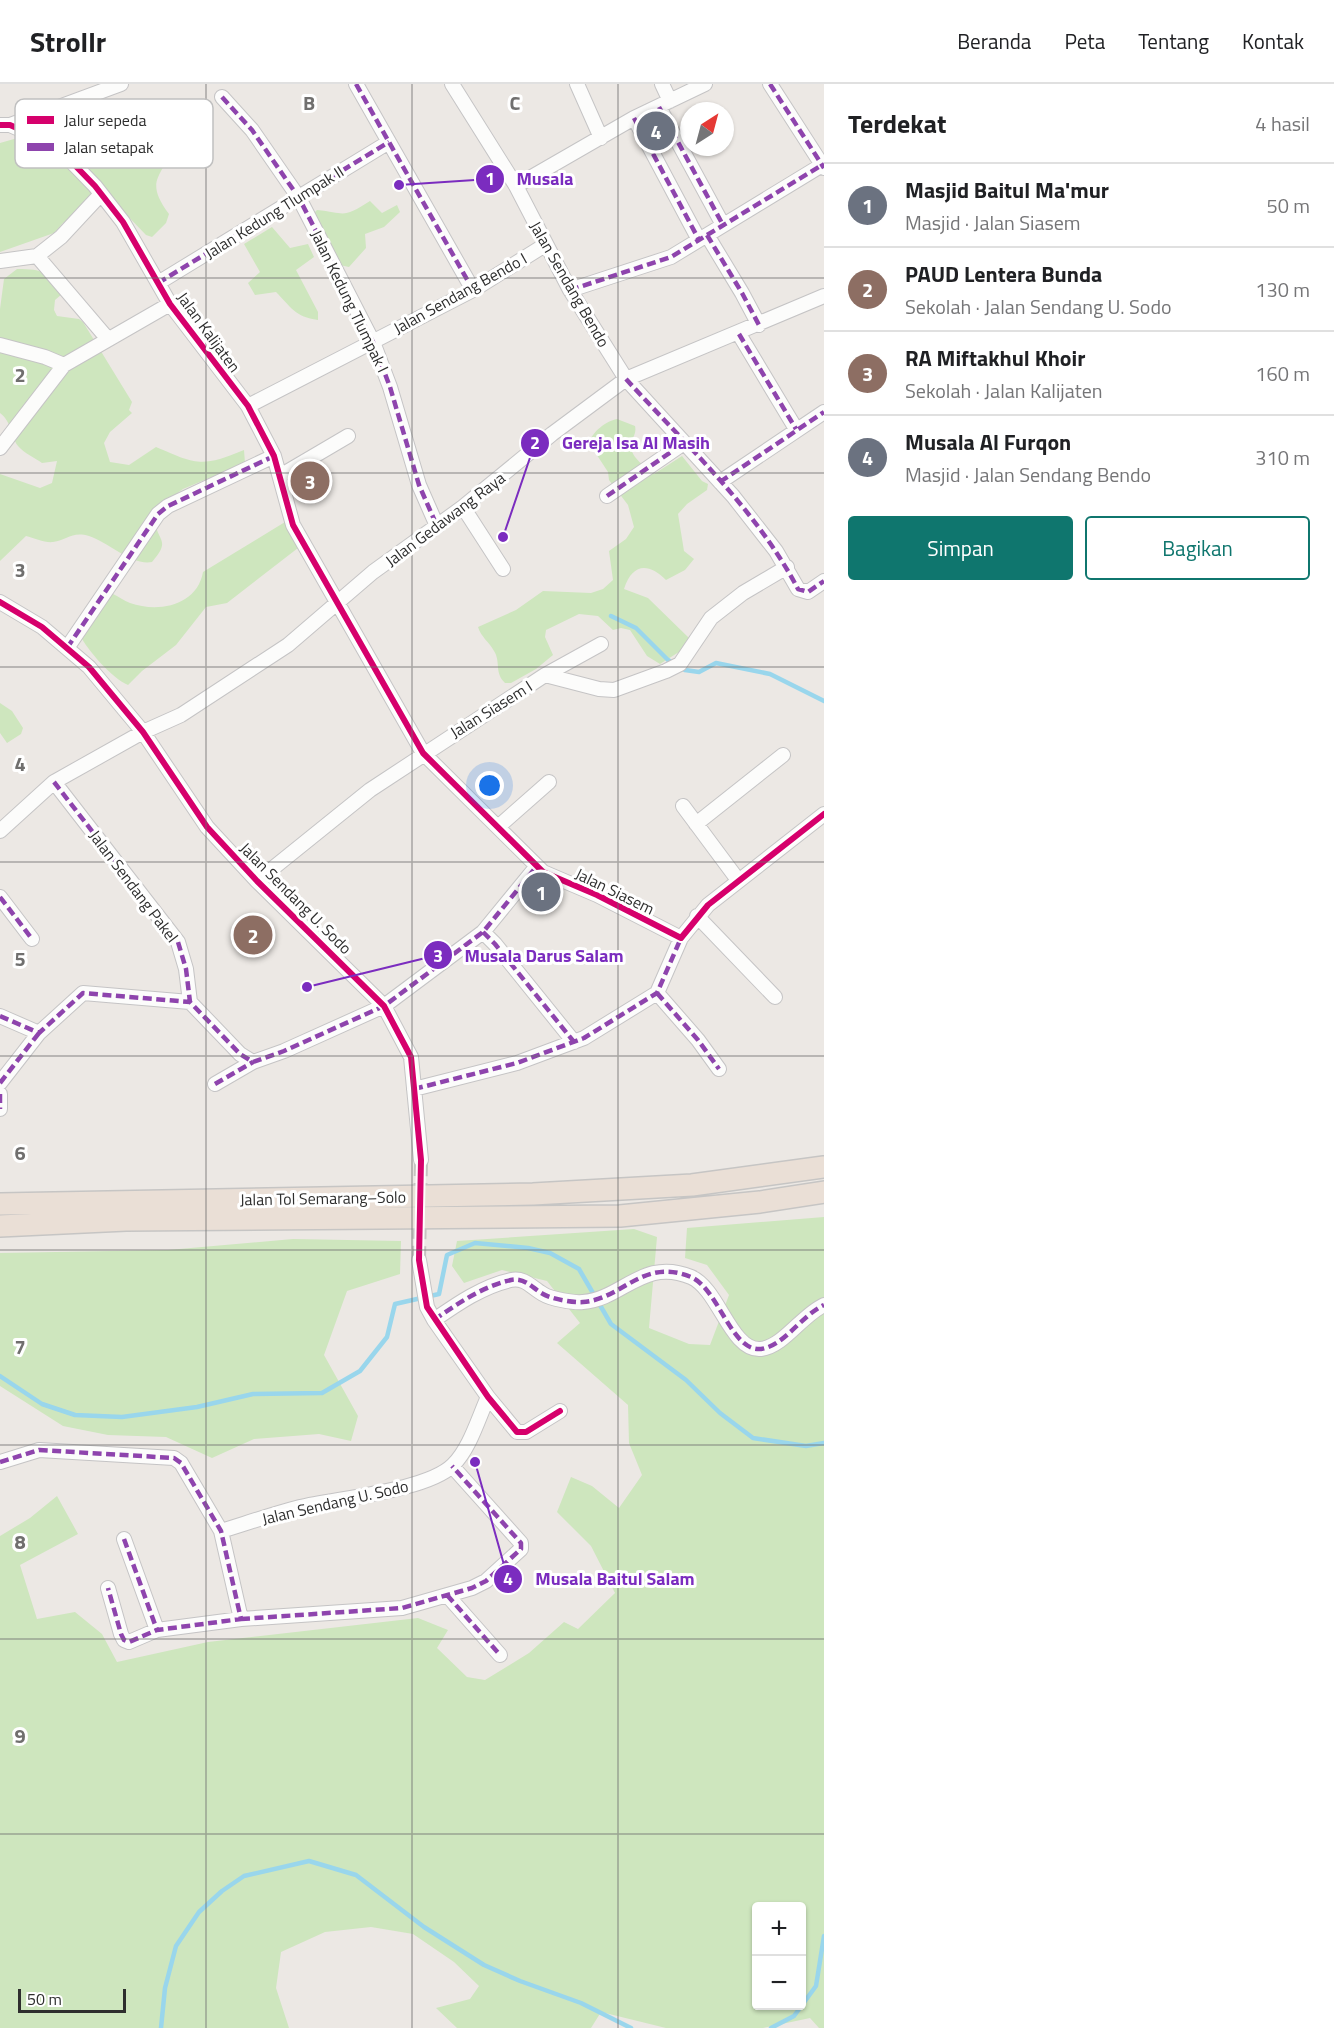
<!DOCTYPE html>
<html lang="id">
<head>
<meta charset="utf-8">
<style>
	:root { --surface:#fff; --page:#f6f6f6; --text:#202124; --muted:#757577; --line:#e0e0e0; --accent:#0f766e }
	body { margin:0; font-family:"Titillium Web",sans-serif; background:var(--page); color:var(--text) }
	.controls { position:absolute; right:18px; bottom:18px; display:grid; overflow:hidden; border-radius:6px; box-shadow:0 2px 4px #0004 }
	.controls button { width:54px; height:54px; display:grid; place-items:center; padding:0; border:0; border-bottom:2px solid var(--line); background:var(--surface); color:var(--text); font:30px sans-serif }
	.compass { position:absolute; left:680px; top:18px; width:54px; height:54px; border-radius:50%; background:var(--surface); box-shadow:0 2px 4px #0004; rotate:36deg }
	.scale { position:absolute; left:18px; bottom:15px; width:108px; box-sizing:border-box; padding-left:6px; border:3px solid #2e2e2e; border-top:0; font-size:16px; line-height:21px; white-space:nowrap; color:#2e2e2e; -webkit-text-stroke:4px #fff; paint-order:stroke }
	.you { position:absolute; left:490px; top:702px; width:21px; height:21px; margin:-15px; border:4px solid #fff; border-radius:50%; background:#1a73e8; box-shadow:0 0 0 9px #1a73e833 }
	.badge { display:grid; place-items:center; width:39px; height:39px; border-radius:50%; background:var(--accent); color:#fff; font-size:20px; font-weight:700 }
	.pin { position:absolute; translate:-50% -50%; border:3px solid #fff; box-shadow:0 2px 6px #0006 }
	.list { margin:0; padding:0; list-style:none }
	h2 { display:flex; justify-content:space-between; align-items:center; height:78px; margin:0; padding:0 24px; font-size:26px }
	h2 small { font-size:20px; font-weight:400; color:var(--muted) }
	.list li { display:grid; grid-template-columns:39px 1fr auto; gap:18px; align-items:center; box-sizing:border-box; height:84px; padding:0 24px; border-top:2px solid var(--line) }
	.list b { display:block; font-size:22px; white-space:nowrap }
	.list p { margin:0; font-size:20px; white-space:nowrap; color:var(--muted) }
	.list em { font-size:20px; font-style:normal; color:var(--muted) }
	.actions { display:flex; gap:12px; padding:18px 24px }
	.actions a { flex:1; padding:14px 0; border:2px solid var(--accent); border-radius:6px; text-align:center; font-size:21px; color:var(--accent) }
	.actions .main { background:var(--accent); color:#fff }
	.map { position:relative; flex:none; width:824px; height:1944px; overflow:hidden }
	header { display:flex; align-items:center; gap:36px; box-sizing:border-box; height:84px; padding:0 30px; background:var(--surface); border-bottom:2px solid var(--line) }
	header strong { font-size:28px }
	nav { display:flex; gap:33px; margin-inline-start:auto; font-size:21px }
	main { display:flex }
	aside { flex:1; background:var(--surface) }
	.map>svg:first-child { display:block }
</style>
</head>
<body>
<header>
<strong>Strollr</strong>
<nav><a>Beranda</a><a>Peta</a><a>Tentang</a><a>Kontak</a></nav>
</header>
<main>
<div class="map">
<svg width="824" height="1944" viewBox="0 0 824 1944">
	<rect width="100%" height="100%" fill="#ece8e4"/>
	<path fill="#cee6be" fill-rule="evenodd" d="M81,36c26,2 27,14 48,20 13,3 25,-4 38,3 5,33 -28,31 2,71l-3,9 -14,14 -6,-2 -26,-27 -20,-2 -37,17 -9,10 -54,19v-109z
		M370,117l12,12 15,-8 3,7 -16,15 -19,7 1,14 -17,19 -14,-3 -24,-48 6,-6c29,3 25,9 53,-9z
		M272,143l18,21 18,-4 6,13 -18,13 22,42v8c-23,-3 -27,-13 -42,-28l-21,3 -7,-12 12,-11 -16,-28z
		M17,185c28,0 28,3 45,25l-7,6 -1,10 3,6 22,3 4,3 49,80 -3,8 3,3 -22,19 -6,11 6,19 19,3 27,-18c40,17 45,21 88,3l1,13 -62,26 -25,18c-1,4 -4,10 -3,15 3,20 16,18 -3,40 -20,4 -44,-20 -63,-26 -17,-5 -22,4 -36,6 -8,1 -19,-4 -27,-6l-26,25v-87l40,14 12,-5 5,-22 -15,2c-7,-5 -18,-10 -24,-17 -8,-11 -6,-24 -18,-33v-104l4,-30z
		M617,335l18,7c2,9 -4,12 -4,20 0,12 15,21 23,28l28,-18 20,25 6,3 -1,6 -20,14 -9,10 6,37 10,8 -9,11 -19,10c-18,-18 -34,-16 -42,9l24,9 41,40 -7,12 -22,14 -13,-8 -17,-26 -9,-2 -8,2 -15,-14 -19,-2 -33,16 -1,7 8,18 -17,14 -25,14h-6c-11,-10 -4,-21 -11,-32 -5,-9 -13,-14 -16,-24l38,-17 27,-19 48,2 12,-4 10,-9 -4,-29 17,-12 8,-12 -6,-22 -19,-25 -1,-8 -19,-29c3,-11 17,-22 28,-24z
		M285,438l13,26 -71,55 -21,4 -30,38 -34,26 -14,14c-15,-6 -41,-35 -48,-50l3,-6 30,-35c5,2 11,7 17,9 28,10 67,3 73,-31z
		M0,619l12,8 11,17 -2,6 -14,9 -7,-10z
		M824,1133v811h-5l-9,-10 -47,10h-97l-65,-16 -10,16h-134l-21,-20 34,-9 9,-13 -25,-24 -41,-28 -42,-7 -46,5 -44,20 -5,36 13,40h-289v-492l30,-18 27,-22 21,38 -58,31 17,54 38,-7 27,22 15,28 91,-20 210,-24 30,12 -11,18 30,29 18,3 44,-27 35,-31 14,7 37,-36 -24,-47 -34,-34 14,-35 21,9 27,22 23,-33 -13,-32 -1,-38 -71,-62 23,-20 -33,-42 -45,-11 -38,13 -12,-17 5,-25 177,-12 23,8 -8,91 40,16 21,1 19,-50 -22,-30 -22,-7 2,-30zM756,1822h46v100h-46z
		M293,1155l108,2 -1,33 -53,17 -23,64 34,61 -7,25 -32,-7 -65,5 -42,19 -46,-21 -58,-2 -45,-9 -63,-40v-133l168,-3z"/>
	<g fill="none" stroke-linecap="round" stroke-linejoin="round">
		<path stroke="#99d6ec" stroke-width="4.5" d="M611,532l25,12 32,32 17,10 14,2 17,-9 54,11 54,27
			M0,1292l42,28 33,11 47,2 75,-10 56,-13 69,-1 38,-22 27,-34 8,-33 44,-10 8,-39 28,-12 53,5 22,5 29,16 32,55 75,56 34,33 33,25 53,8 18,-3
			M161,1944l4,-40 11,-42 23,-34 23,-21 22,-15 65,-15 47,14 68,52 60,38 36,16 61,22 50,25
			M771,1944l23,-12 22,-30 8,-50"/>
		<path stroke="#c6c3c0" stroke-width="14" stroke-dasharray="14 7" stroke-linecap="butt" d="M419,1176l2,-100"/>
		<defs>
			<path id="minor" d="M356,0l117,206
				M452,0l64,102 54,104 56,89 107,117 43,55 22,38 10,3 16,-11
				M577,0l24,54
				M662,0l8,17
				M770,0l54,84
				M222,13l30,33 47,68 74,144 17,45 29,98 18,41
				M659,23l64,118
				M634,34l65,122
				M0,41h10l25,11 28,17 32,33 28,36 47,82 78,102 26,50 19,69 130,228 120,119 54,23 84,43 27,-33 116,-91
				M10,41l111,-41
				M516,102l118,-68 71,-34
				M707,151l35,58 17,32
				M37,172l70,82
				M0,177l37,-5 24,-19 40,-43
				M158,199l231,-141
				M570,206l101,-33 151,-92
				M739,250l57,95
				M0,261l45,12 19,8
				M248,322l225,-116 72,-45
				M0,364l64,-83 106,-61
				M280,392l68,-40
				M720,398l104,-70
				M607,412l77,-53
				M463,423l40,62
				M0,518l42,25 47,40 54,65 64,95 50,54 127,125 27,51 10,103
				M67,564l91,-134 10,-8 106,-50
				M545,591l56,-31
				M54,698l124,160 8,27 4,33 50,52 13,8 31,-11 100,-45 99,-74 54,-66
				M683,722l55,74
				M696,740l87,-69
				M498,743l51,-45
				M0,747l54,-49 89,-50 38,-17 107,-70 85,-73 90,-65 89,-73 74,-55 198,-83
				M257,797l113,-91 175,-115 54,14 15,1 52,-19 14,-7 31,-46 32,-25 44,-26
				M0,813l32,42
				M697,832l78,81
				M483,848l12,12 79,98
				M657,909l41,47 21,29
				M0,932l39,17 44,-40 107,9
				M0,999l39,-50
				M215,1000l38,-22
				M414,1005l103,-26 67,-25 73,-45 24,-55
				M0,1010v15
				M419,1176l8,47 7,13 54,77 29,35h9l34,-21
				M434,1236c23,-16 49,-34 77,-40 14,-3 21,8 32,14 8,5 31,9 40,8 40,-3 60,-45 108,-25 28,12 40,75 70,72 23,-3 41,-34 63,-44
				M0,1378l39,-12 135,8 7,5 40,68 20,88 -84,11 -28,12 -5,-2 -3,-6 -13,-46
				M221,1447c26,-8 52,-17 79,-24 37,-9 127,-16 153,-42 17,-17 25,-46 35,-68
				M124,1455l33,91
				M447,1511l53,60
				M241,1535l161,-11 70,-20 14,-7 35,-32v-6l-69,-77"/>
			<path id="highway" d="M0,1120l533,-10 159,-9 132,-18
				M0,1142l126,-6 494,-4 140,-14 64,-10"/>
		</defs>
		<use href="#minor" stroke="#c5c4c5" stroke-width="16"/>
		<use href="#highway" stroke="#c6c5c4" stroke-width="24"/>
		<use href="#minor" stroke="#fcfcfb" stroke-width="14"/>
		<use href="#highway" stroke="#eadfd6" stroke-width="21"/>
		<path stroke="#8e44ad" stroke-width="4.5" stroke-dasharray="9 4.5" stroke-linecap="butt" d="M356,0l117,206
			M770,0l54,84
			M222,13l30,33 47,68 74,144 17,45 29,98 18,41
			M659,23l64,118
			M634,34l65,122
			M707,151l35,58 17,32
			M158,199l231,-141
			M570,206l101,-33 151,-92
			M739,250l57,95
			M626,295c61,67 130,130 172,210l10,3 16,-11
			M720,398l104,-70
			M607,412l77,-53
			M67,564l91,-134 10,-8 106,-50
			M54,698l124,160 8,27 4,33 50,52 13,8 31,-11 100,-45 99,-74 54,-66
			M0,813l32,42
			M483,848l12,12 79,98
			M657,909l41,47 21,29
			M0,932l39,17 44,-40 107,9
			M0,999l39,-50
			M215,1000l38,-22
			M414,1005l103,-26 67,-25 73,-45 24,-55
			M0,1010v15
			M434,1236c23,-16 49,-34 77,-40 14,-3 21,8 32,14 8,5 31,9 40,8 40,-3 60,-45 108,-25 28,12 40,75 70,72 23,-3 41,-34 63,-44
			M0,1378l39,-12 135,8 7,5 40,68 20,88 -84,11 -28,12 -5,-2 -3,-6 -13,-46
			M124,1455l33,91
			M447,1511l53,60
			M241,1535l161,-11 70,-20 14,-7 35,-32v-6l-69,-77"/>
		<defs>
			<path id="cycleway" d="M0,41h10l25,11 28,17 32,33 28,36 47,82 78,102 26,50 19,69 130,228 120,119 54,23 84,43 27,-33 116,-91
				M0,518l42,25 47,40 54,65 64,95 50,54 127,125 27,51 10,103 -2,100 8,47 61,90 29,35h9l34,-21"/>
		</defs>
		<use href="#cycleway" stroke="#fff" stroke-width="10"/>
		<use href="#cycleway" stroke="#d6006c" stroke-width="6"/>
	</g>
	<path fill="none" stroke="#706f6e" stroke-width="1.5" stroke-opacity="0.55" d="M206,0v1944M412,0v1944M618,0v1944M0,194h824M0,389h824M0,583h824M0,778h824M0,972h824M0,1166h824M0,1361h824M0,1555h824M0,1750h824"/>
	<g text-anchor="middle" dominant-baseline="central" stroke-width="6" stroke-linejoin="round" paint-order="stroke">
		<g font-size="16" fill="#2e2e2e" stroke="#fff">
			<text transform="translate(274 128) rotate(-32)">Jalan Kedung Tlumpak II</text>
			<text transform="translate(570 200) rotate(60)">Jalan Sendang Bendo</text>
			<text transform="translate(460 209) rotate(-29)">Jalan Sendang Bendo I</text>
			<text transform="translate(350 217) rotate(64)">Jalan Kedung Tlumpak I</text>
			<text transform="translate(209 248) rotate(54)">Jalan Kalijaten</text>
			<text transform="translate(445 435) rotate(-37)">Jalan Gedawang Raya</text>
			<text transform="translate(491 625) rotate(-32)">Jalan Siasem I</text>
			<text transform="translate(134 802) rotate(53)">Jalan Sendang Pakel</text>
			<text transform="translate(615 807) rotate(26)">Jalan Siasem</text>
			<text transform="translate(296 814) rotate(45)">Jalan Sendang U. Sodo</text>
			<text transform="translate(323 1114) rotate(-1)">Jalan Tol Semarang–Solo</text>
			<text transform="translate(335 1418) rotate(-13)">Jalan Sendang U. Sodo</text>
		</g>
	</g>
	<rect x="15" y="15" width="198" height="69" rx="9" fill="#fff" stroke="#c0c0c0" stroke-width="1.5"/>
	<rect x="27" y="32" width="27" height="8" fill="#d6006c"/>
	<rect x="27" y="59" width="27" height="8" fill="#8e44ad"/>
	<g font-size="16" fill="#2e2e2e">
		<text x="64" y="42">Jalur sepeda</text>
		<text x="64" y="69">Jalan setapak</text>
	</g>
	<g font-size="20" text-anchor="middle" font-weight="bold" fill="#706f6e" stroke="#fff" stroke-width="6" stroke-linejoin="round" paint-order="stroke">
		<text x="309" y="26">B</text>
		<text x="515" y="26">C</text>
		<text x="20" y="298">2</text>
		<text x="20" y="493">3</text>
		<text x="20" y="687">4</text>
		<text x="20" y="882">5</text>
		<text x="20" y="1076">6</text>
		<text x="20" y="1270">7</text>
		<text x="20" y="1465">8</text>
		<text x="20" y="1659">9</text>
	</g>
	<path fill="none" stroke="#7b2cbf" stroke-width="2" d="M399 101L490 95M503 453L535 359M307 903L438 871M475 1378L508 1495"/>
	<g fill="#7b2cbf" stroke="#fff" stroke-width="2">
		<circle cx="399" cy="101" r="6"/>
		<circle cx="503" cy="453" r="6"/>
		<circle cx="307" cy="903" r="6"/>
		<circle cx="475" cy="1378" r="6"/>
		<circle cx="490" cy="95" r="15"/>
		<circle cx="535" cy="359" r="15"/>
		<circle cx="438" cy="871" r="15"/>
		<circle cx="508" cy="1495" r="15"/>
	</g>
	<g font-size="18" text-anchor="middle" font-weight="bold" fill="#fff">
		<text x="490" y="101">1</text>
		<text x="535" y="365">2</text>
		<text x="438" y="878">3</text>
		<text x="508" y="1501">4</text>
	</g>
	<g font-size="18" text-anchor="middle" font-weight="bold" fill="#7b2cbf" stroke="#fff" stroke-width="6" stroke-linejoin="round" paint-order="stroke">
		<text x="545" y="101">Musala</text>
		<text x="636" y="365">Gereja Isa Al Masih</text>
		<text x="544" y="878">Musala Darus Salam</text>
		<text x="615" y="1501">Musala Baitul Salam</text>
	</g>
</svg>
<div class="controls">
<button>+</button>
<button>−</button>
</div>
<svg class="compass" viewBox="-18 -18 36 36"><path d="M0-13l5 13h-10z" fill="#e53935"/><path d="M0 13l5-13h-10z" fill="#757577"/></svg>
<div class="scale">50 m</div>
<div class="you"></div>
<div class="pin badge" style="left:541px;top:808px;background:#6b7280">1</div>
<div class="pin badge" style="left:253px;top:851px;background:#8d6e63">2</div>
<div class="pin badge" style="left:310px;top:397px;background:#8d6e63">3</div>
<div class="pin badge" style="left:656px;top:47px;background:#6b7280">4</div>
</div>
<aside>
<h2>Terdekat<small>4 hasil</small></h2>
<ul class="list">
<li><span class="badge" style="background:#6b7280">1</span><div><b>Masjid Baitul Ma'mur</b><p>Masjid · Jalan Siasem</p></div><em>50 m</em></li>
<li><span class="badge" style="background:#8d6e63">2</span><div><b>PAUD Lentera Bunda</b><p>Sekolah · Jalan Sendang U. Sodo</p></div><em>130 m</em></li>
<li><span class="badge" style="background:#8d6e63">3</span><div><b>RA Miftakhul Khoir</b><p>Sekolah · Jalan Kalijaten</p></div><em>160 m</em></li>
<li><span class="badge" style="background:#6b7280">4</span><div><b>Musala Al Furqon</b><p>Masjid · Jalan Sendang Bendo</p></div><em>310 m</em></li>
</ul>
<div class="actions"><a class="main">Simpan</a><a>Bagikan</a></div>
</aside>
</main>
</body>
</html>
